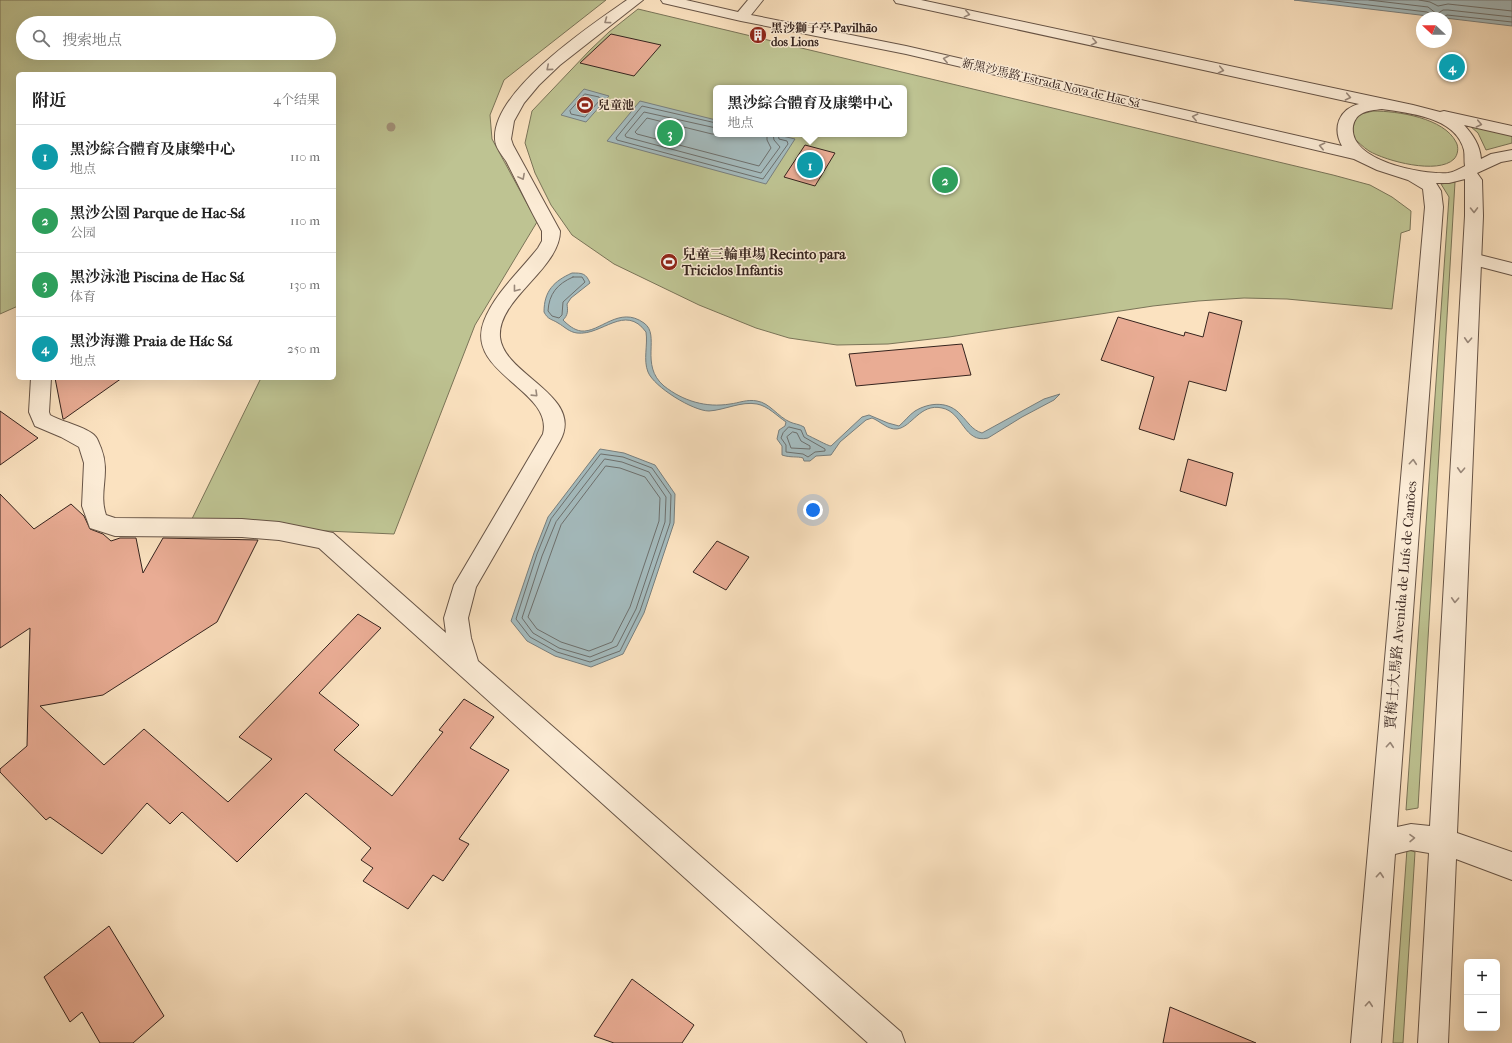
<!DOCTYPE html>
<html lang="zh">
<head>
<meta charset="utf-8">
<style>
	:root { --surface:#fff; --page:#f2f2f2; --text:#222; --muted:#767676; --line:#e0e0e0; --accent:#d93025 }
	body { margin:0; font-family:"IM FELL French Canon","Noto Serif SC",serif; background:var(--page); color:var(--text) }
	.controls { position:absolute; right:12px; bottom:12px; display:grid; overflow:hidden; border-radius:6px; box-shadow:0 4px 16px #0002 }
	.controls button { width:36px; height:36px; display:grid; place-items:center; padding:0; border:0; border-bottom:1px solid var(--line); background:var(--surface); color:var(--text); font:20px sans-serif }
	.compass { position:absolute; left:1416px; top:12px; width:36px; height:36px; border-radius:50%; background:var(--surface); box-shadow:0 4px 16px #0002; rotate:292deg }
	.you { position:absolute; left:813px; top:510px; width:14px; height:14px; margin:-10px; border:3px solid #fff; border-radius:50%; background:#1a73e8; box-shadow:0 0 0 6px #1a73e833 }
	.badge { display:grid; place-items:center; width:26px; height:26px; border-radius:50%; background:var(--accent); color:#fff; font-size:13px; font-weight:700 }
	.pin { position:absolute; translate:-50% -50%; border:2px solid #fff; box-shadow:0 1px 4px #0006 }
	.popup { position:absolute; left:713px; top:85px; width:194px; height:52px; box-sizing:border-box; display:grid; place-content:center; border-radius:6px; background:var(--surface); filter:drop-shadow(0 1px 3px #0005); font-size:13px; white-space:nowrap; color:var(--muted) }
	.popup b { font-size:15px; color:var(--text) }
	.popup::after { content:''; position:absolute; left:50%; top:100%; margin-left:-8px; border:8px solid transparent; border-top-color:var(--surface) }
	.list { margin:0; padding:0; list-style:none }
	h2 { display:flex; justify-content:space-between; align-items:center; height:52px; margin:0; padding:0 16px; font-size:17px }
	h2 small { font-size:13px; font-weight:400; color:var(--muted) }
	.list li { display:grid; grid-template-columns:26px 1fr auto; gap:12px; align-items:center; box-sizing:border-box; height:64px; padding:0 16px; border-top:1px solid var(--line) }
	.list b { display:block; font-size:15px; white-space:nowrap }
	.list p { margin:0; font-size:13px; white-space:nowrap; color:var(--muted) }
	.list em { font-size:13px; font-style:normal; color:var(--muted) }
	.icon { flex:none; width:22px; height:22px; fill:none; stroke:currentColor; stroke-width:2; stroke-linecap:round; stroke-linejoin:round }
	.map { position:relative; flex:none; width:1512px; height:1043px; overflow:hidden }
	.search { position:absolute; background:var(--surface); box-shadow:0 4px 16px #0002; left:16px; top:16px; width:320px; height:44px; display:flex; align-items:center; gap:10px; box-sizing:border-box; padding:0 14px; border-radius:22px; color:var(--muted); font-size:15px }
	.panel { position:absolute; background:var(--surface); box-shadow:0 4px 16px #0002; left:16px; top:72px; width:320px; height:308px; border-radius:6px }
	.map>svg:first-child { display:block }
</style>
</head>
<body>
<div class="map">
<svg width="1512" height="1043" viewBox="0 0 1512 1043">
	<rect width="100%" height="100%" fill="#fbe2c0"/>
	<filter id="stains"><feTurbulence type="fractalNoise" baseFrequency=".005" numOctaves="4"/><feColorMatrix values="0 0 0 0 .2 0 0 0 0 .09 0 0 0 0 .02 0 0 0 .5 -.17"/></filter>
	<radialGradient id="worn" r=".72"><stop offset=".6" stop-color="#630" stop-opacity="0"/><stop offset="1" stop-color="#630" stop-opacity=".3"/></radialGradient>
	<path fill="#bec392" stroke="#7a7458" fill-rule="evenodd" d="M0,0h606l-102,80 -14,35 2,24 45,83 -62,103 -81,209 -205,-9 72,-147h73v-304h-316v232l-18,8zM23,23h306v30h-306z
		M638,9l695,166 37,10 22,12 19,14 -1,19 -9,3 -9,76 -105,-10 -43,-1 -46,3 -45,5 -204,31 -61,7 -51,1 -48,-7 -33,-10 -57,-23 -85,-41 -42,-29 -21,-30 -16,-32 -10,-30 7,-32 58,-61 19,-18zM716,88h188v46h-188z
		M1373,111c25,0 71,7 83,31 3,5 2,13 -2,17 -16,16 -68,2 -85,-8 -6,-4 -11,-9 -16,-14v-18l8,-5z
		M1470,126l42,9v8l-26,7 -8,-17z
		M1455,182l-37,626 -12,2 43,-613 -8,-13z
		M1407,849l8,3 -12,191h-10z"/>
	<path fill="#a4bbbe" stroke="#787f7e" d="M1294,0h218v26z
		M584,89l25,7 -23,26 -25,-7z
		M640,101l76,19v14h58l21,5 -29,45 -159,-43z
		M572,273c10,0 14,0 18,10l-19,15 -4,6c1,7 1,11 -4,16 5,5 11,10 18,11 19,2 38,-26 63,-8 17,12 -5,42 20,63 19,15 42,22 66,18 9,-1 17,-5 27,-3 13,2 21,16 33,21 4,2 9,2 14,5l3,8c5,2 21,11 24,11l31,-29 7,-2 19,8 11,3c6,-5 10,-11 16,-15 15,-9 34,-10 46,4 7,7 11,15 21,18l62,-34 16,-5 -6,6 -32,17 -34,21c-24,6 -25,-26 -46,-30 -22,-5 -30,19 -45,21 -9,1 -17,-8 -25,-11l-6,2 -26,22 -9,13 -15,1 -6,5h-6l-1,-3c-6,-2 -12,0 -21,-3v-9l-5,-7 2,-9 6,-4 1,-4c-9,-6 -18,-16 -29,-18 -16,-3 -32,6 -48,7 -16,0 -55,-24 -61,-39 -5,-12 0,-27 -2,-40 -21,-29 -44,4 -69,1 -8,-1 -12,-6 -19,-10 -6,-4 -10,-3 -14,-11 0,-21 10,-31 28,-39z
		M600,449l24,4 31,12 20,29 -1,29 -30,90 -21,41 -32,13 -36,-11 -28,-15 -16,-20 23,-68 14,-36z"/>
	<g fill="none" stroke-linecap="round" stroke-linejoin="round">
		<path stroke="#6d706e" stroke-width="1" d="M1327,0l100,12 3,2 1,4
			M1369,0l59,7 9,7 6,-4h5l64,7
			M1419,0l11,2 8,4 10,-2 64,7
			M1442,18l5,-3 65,7
			M585,94l14,3 1,3 -15,17 -14,-3 -1,-3z
			M716,123l-74,-17 -26,32 1,2 146,39 25,-35 -1,-3 -8,-2 -1,-5
			M716,128l-72,-16 -19,23 1,2 135,36 19,-26 -6,-7 -1,-6
			M719,134h-7l-65,-16 -12,14 2,2 122,32 12,-18 -4,-8v-6
			M573,277h9l3,5 -22,20 -1,13 -3,3 -7,-2 -4,-5c1,-17 9,-27 25,-34z
			M789,427l12,3 3,7 21,12v2l-10,1 -7,5 -5,-3 -17,-2v-7l-5,-7 2,-5z
			M793,432l4,1 4,8 9,5v3l-19,-1 -4,-11z
			M601,454l22,3 29,11 19,27 -1,28 -30,88 -20,40 -30,11 -33,-10 -27,-15 -14,-18 21,-65 14,-35z
			M605,459l17,3 27,10 17,25 -1,25 -29,87 -19,37 -27,11 -31,-9 -26,-15 -11,-15 20,-62 14,-34z
			M606,466l14,2 25,9 15,21 -1,23 -29,86 -18,35 -23,9 -28,-9 -24,-13 -9,-12 33,-92z"/>
	</g>
	<path fill="#e9ac94" stroke="#36241e" d="M611,34l50,11 -27,31 -54,-13z
		M805,145l30,8 -20,33 -31,-9z
		M1209,312l33,9 -16,70 -37,-10 -15,59 -35,-11 15,-52 -53,-17 17,-43 66,19 1,-4 18,5z
		M962,344l9,31 -115,11 -7,-32z
		M55,378h67l-58,41h-1z
		M0,411l38,27 -38,27z
		M1188,459l45,14 -7,33 -46,-15z
		M0,494l34,35 37,-25 13,12 6,13 13,5 8,7 9,-3h16l7,35 20,-35 95,2 -41,82 -114,73 -63,11 64,59 40,-36 84,73 44,-43 -33,-22 119,-123 23,14 -62,65 40,32 -25,25 58,46 51,-64 -4,-2 25,-31 30,18 -24,31 39,22 -50,69 10,5 -26,37 -10,-6 -25,34 -45,-28 10,-13 -12,-8 10,-12 -65,-55 -69,69 -55,-50 -12,12 -23,-21 -45,51 -52,-37 -4,3 -46,-48v-3l27,-23 3,-118 -30,20z
		M717,541l32,16 -23,33 -33,-18z
		M109,926l55,90 -31,27h-33l-18,-31 -12,10 -26,-45z
		M632,979l62,46 -12,18h-68l-20,-7z
		M1170,1007l86,36h-93z"/>
	<g fill="none" stroke-linecap="round" stroke-linejoin="round">
		<defs>
			<path id="service" d="M1472,253l40,10v12l-46,-12 -2,-4 2,-4z"/>
			<path id="minor" d="M627,0h16l-83,65 -21,20 -15,18 -10,18 -3,18 2,6 47,86c0,38 -63,68 -60,106 4,39 85,58 60,104l-84,146 -8,31 3,20 7,23 423,371 4,11h-37l-549,-495 -40,-8 -37,-3 -127,-1 -25,-8 -8,-22 2,-43 -5,-16 -18,-10 -26,-11 -6,-14 2,-34h20l-2,34 1,3c12,7 37,12 45,21 3,3 4,8 6,12 10,25 -3,44 5,67l9,3 127,1 37,3 54,11 113,100 -2,-15 10,-33 89,-151c11,-44 -79,-61 -59,-113 11,-28 36,-50 54,-73l4,-7v-10c-13,-23 -24,-47 -36,-70 -4,-6 -11,-14 -11,-22 -3,-48 96,-114 132,-139z
				M661,0h25l52,12 10,-12h15l-12,15 155,31 436,100c-10,-18 -3,-37 17,-42l-458,-100 -5,-1 -2,-3h27l492,105 27,7 4,-1 68,15v10l-48,-11c9,10 16,20 17,34l10,-5 21,-4v10l-11,2 -24,11 5,7 1,36 -26,617 55,19v28l-56,-21 -8,184h-30l11,-190 -18,-3 -16,4 -14,189h-30l74,-836 -2,-18 -15,-9 -31,-10 -23,-11 -448,-105 -165,-33 -78,-18zM1382,109c27,4 74,8 82,41 1,5 0,11 1,16 -6,3 -11,6 -17,7 -25,2 -100,-12 -95,-47 1,-5 4,-10 8,-12 6,-4 14,-4 21,-5zM1465,179v37l-35,610 -19,-2 -14,3 46,-620 -2,-16 -5,-8h13z"/>
		</defs>
		<use href="#service" stroke="#675446" stroke-width="2"/>
		<use href="#minor" stroke="#675446" stroke-width="2"/>
		<use href="#service" fill="#fcecd6" fill-rule="evenodd"/>
		<use href="#minor" fill="#fcecd6" fill-rule="evenodd"/>
	</g>
	<circle fill="#a19077" cx="391" cy="127" r="4.5"/>
	<defs><path id="oneway-chevron" d="M-2-3.5L2.5 0L-2 3.5" fill="none" stroke-width="1.6" stroke-linecap="round" stroke-linejoin="round"/></defs>
	<g stroke="#99887a">
		<use href="#oneway-chevron" transform="translate(967 14) rotate(12)"/>
		<use href="#oneway-chevron" transform="translate(607 21) rotate(144)"/>
		<use href="#oneway-chevron" transform="translate(1094 42) rotate(12)"/>
		<use href="#oneway-chevron" transform="translate(946 59) rotate(-167)"/>
		<use href="#oneway-chevron" transform="translate(549 68) rotate(139)"/>
		<use href="#oneway-chevron" transform="translate(1221 70) rotate(12)"/>
		<use href="#oneway-chevron" transform="translate(1348 97) rotate(12)"/>
		<use href="#oneway-chevron" transform="translate(1195 117) rotate(-167)"/>
		<use href="#oneway-chevron" transform="translate(1479 124) rotate(12)"/>
		<use href="#oneway-chevron" transform="translate(1322 146) rotate(-167)"/>
		<use href="#oneway-chevron" transform="translate(522 177) rotate(62)"/>
		<use href="#oneway-chevron" transform="translate(1474 210) rotate(89)"/>
		<use href="#oneway-chevron" transform="translate(516 289) rotate(128)"/>
		<use href="#oneway-chevron" transform="translate(1468 340) rotate(93)"/>
		<use href="#oneway-chevron" transform="translate(535 394) rotate(44)"/>
		<use href="#oneway-chevron" transform="translate(1413 462) rotate(-85)"/>
		<use href="#oneway-chevron" transform="translate(1461 470) rotate(93)"/>
		<use href="#oneway-chevron" transform="translate(1455 600) rotate(93)"/>
		<use href="#oneway-chevron" transform="translate(1390 745) rotate(-85)"/>
		<use href="#oneway-chevron" transform="translate(1412 838) rotate(-1)"/>
		<use href="#oneway-chevron" transform="translate(1380 875) rotate(-85)"/>
		<use href="#oneway-chevron" transform="translate(1369 1004) rotate(-85)"/>
	</g>
	<defs>
		<symbol id="building-disc" viewBox="-11 -11 22 22"><circle r="9.5" fill="#8f2418" stroke="#fcecd6"/><path d="M-4-6H4V6H1V3H-1V6H-4ZM-2.5-4.3h1.7v1.8h-1.7ZM.8-4.3h1.7v1.8H.8ZM-2.5-1h1.7V.8h-1.7ZM.8-1h1.7V.8H.8Z" fill="#fff"/></symbol>
		<symbol id="stadium-disc" viewBox="-11 -11 22 22"><circle r="9.5" fill="#8f2418" stroke="#fcecd6"/><path d="M0-5a6.5 5 0 1 0 0 10a6.5 5 0 1 0 0-10ZM-3.5-1.8h7v3.6h-7Z" fill="#fff"/></symbol>
	</defs>
	<g fill-rule="evenodd">
		<use href="#building-disc" x="748" y="25" width="20" height="20"/>
		<use href="#stadium-disc" x="575" y="95" width="20" height="20"/>
		<use href="#stadium-disc" x="659" y="252" width="20" height="20"/>
	</g>
	<g text-anchor="middle" dominant-baseline="central" stroke-width="3" stroke-linejoin="round" paint-order="stroke">
		<g font-size="12" font-weight="bold" fill="#36241e" stroke="#fcecd6" text-anchor="start">
			<text x="771" y="28">黑沙獅子亭 Pavilhão<tspan x="771" dy="14">dos Lions</tspan></text>
			<text x="598" y="105">兒童池</text>
		</g>
		<g font-size="12" fill="#36241e" stroke="#fcecd6">
			<text transform="translate(1051 83) rotate(13)">新黑沙馬路 Estrada Nova de Hac Sá</text>
		</g>
		<g font-size="14" font-weight="bold" fill="#36241e" stroke="#fcecd6" text-anchor="start">
			<text x="682" y="254">兒童三輪車場 Recinto para<tspan x="682" dy="16">Triciclos Infantis</tspan></text>
		</g>
		<g font-size="14" fill="#36241e" stroke="#fcecd6">
			<text transform="translate(1401 605) rotate(-85)">賈梅士大馬路 Avenida de Luís de Camões</text>
		</g>
	</g>
	<rect width="100%" height="100%" filter="url(#stains)"/>
	<rect width="100%" height="100%" fill="url(#worn)"/>
</svg>
<div class="controls">
<button>+</button>
<button>−</button>
</div>
<svg class="compass" viewBox="-18 -18 36 36"><path d="M0-13l5 13h-10z" fill="#e53935"/><path d="M0 13l5-13h-10z" fill="#767676"/></svg>
<div class="you"></div>
<div class="pin badge" style="left:810px;top:165px;background:#0f9aa8">1</div>
<div class="popup"><b>黑沙綜合體育及康樂中心</b>地点</div>
<div class="pin badge" style="left:945px;top:180px;background:#2e9e5b">2</div>
<div class="pin badge" style="left:670px;top:133px;background:#2e9e5b">3</div>
<div class="pin badge" style="left:1452px;top:67px;background:#0f9aa8">4</div>
<div class="search"><svg class="icon" aria-label="search" viewBox="0 0 24 24"><circle cx="10" cy="10" r="6"/><path d="M15 15l6 6"/></svg>搜索地点</div>
<section class="panel">
<h2>附近<small>4个结果</small></h2>
<ul class="list">
<li><span class="badge" style="background:#0f9aa8">1</span><div><b>黑沙綜合體育及康樂中心</b><p>地点</p></div><em>110 m</em></li>
<li><span class="badge" style="background:#2e9e5b">2</span><div><b>黑沙公園 Parque de Hac-Sá</b><p>公园</p></div><em>110 m</em></li>
<li><span class="badge" style="background:#2e9e5b">3</span><div><b>黑沙泳池 Piscina de Hac Sá</b><p>体育</p></div><em>130 m</em></li>
<li><span class="badge" style="background:#0f9aa8">4</span><div><b>黑沙海灘 Praia de Hác Sá</b><p>地点</p></div><em>250 m</em></li>
</ul>
</section>
</div>
</body>
</html>
